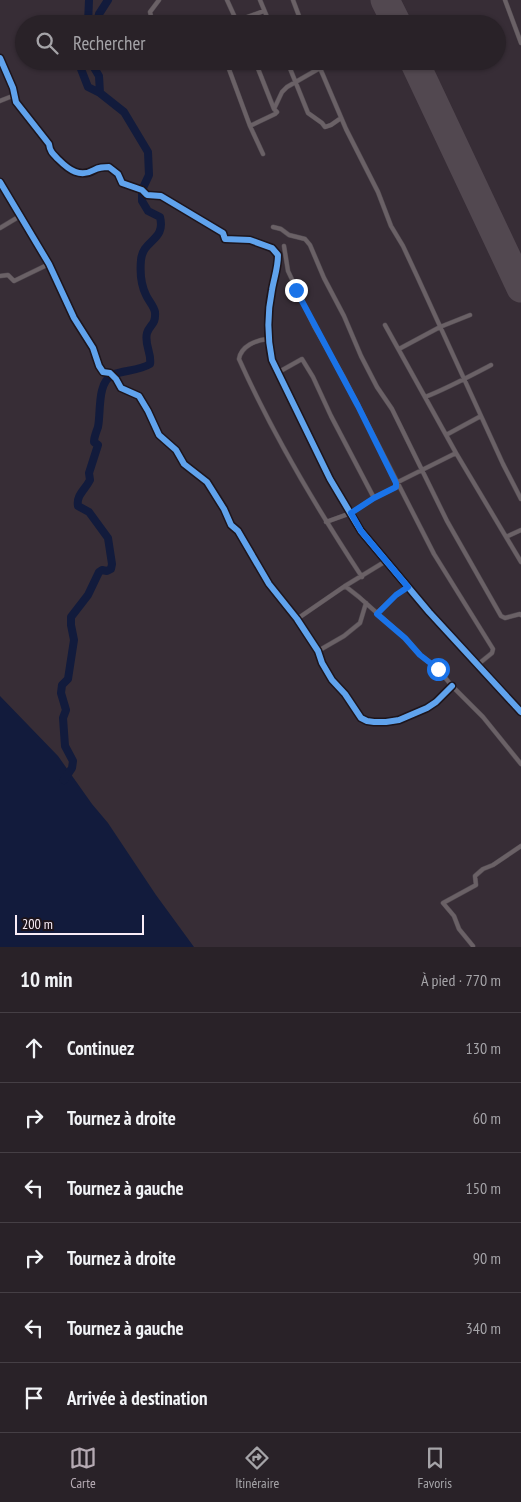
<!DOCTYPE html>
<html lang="fr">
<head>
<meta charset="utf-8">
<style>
	:root { --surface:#292228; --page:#352f34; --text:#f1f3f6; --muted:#a5a4a8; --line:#453f45; --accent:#b5aab3 }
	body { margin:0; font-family:"PT Sans Narrow",sans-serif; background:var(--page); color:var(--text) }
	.scale { position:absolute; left:15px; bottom:12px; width:129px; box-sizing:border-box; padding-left:5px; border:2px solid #f9edf7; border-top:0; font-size:14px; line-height:18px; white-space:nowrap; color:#f9edf7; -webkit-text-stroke:4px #1d151c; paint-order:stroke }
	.stop { position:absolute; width:15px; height:15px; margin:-11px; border:4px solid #1a73e8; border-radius:50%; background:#fff }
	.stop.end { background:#1a73e8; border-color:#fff; box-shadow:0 1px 5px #0008 }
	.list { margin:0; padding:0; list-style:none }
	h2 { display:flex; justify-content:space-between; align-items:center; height:65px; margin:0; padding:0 20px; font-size:21px }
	h2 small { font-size:16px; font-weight:400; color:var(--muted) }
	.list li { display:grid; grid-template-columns:32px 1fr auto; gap:15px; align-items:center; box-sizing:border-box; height:70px; padding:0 20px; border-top:1px solid var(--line) }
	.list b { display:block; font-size:19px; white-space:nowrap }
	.list em { font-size:16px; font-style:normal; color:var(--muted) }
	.icon { flex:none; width:28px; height:28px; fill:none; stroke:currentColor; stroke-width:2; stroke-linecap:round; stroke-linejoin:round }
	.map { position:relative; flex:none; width:521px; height:947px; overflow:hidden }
	.search { position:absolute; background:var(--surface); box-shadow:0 1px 4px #0004; left:15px; right:15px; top:15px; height:55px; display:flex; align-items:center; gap:12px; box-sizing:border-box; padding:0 18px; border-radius:28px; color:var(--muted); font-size:19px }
	.sheet { height:485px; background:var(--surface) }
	nav { display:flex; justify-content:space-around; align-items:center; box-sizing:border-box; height:70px; border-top:1px solid var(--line); background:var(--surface); font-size:14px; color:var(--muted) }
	nav a { display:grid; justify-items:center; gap:2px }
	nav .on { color:var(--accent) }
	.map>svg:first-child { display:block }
</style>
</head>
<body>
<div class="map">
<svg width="521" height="947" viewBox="0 0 521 947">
	<rect width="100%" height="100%" fill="#372d36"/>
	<path fill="#121b3c" d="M0,696l58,60 34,48 16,19 48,72 38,52h-194z"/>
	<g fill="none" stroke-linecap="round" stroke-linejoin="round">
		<path stroke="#121b3c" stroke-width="8" d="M88,24l1,-24
			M97,24l2,-10 9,-14
			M80,61l1,8 7,18 12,6
			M64,780l8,-12 1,-7 -8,-15 -2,-28 3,-8 -5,-17 1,-8 6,-6 6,-39 -3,-15v-8l17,-22 11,-23 3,-2 5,1 4,-2 1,-5 -4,-26 -19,-26 -11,-6c-2,-11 7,-16 12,-26l-1,-7 9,-28 -4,-3c0,-5 2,-9 4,-15 3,-14 -1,-44 14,-52 12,-5 27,-4 38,-11 2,-10 -6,-20 -3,-31 3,-9 9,-8 8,-21 -1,-6 -7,-12 -9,-17 -5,-10 -6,-24 -5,-35 2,-21 25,-19 19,-43l-12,-6 -6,-10v-11l7,-15 -1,-23 -24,-40 -24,-19 -1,-17 -9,-15"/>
		<path stroke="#524850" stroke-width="29" d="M385,0l12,24
			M414,61l107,227"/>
		<defs>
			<path id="minor" d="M227,0l11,24
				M260,0l10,24
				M293,0l9,24
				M505,0l16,43
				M236,21l28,-10
				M153,24l-3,-12 9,-12
				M0,58l13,30 3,14 33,42c1,8 4,10 10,16 10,10 21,18 35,10 5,-3 9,-3 15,-3l9,7 4,9 20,7 5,5 14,1 62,37 2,6 25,1 22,8 6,7c0,13 -4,23 -6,35 -5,24 -5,46 0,70l58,119 31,52 68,81 92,100
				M226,61l24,65 13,28
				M255,61l19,48
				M287,61l21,52 14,10 3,4 6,-2 10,-7
				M317,61l29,68 32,63 13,34 12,20 14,30 86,188 18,35
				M152,63l5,-2
				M0,101l15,-6
				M250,126l25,-12 2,-2 -3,-3 8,-17 5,-5 33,-19
				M0,182l49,82 25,54 19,30 6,18 4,6 7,1 6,6 5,9 18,8 9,15 11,24 17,15 8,14 23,18 17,27 7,16 7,6 31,53 28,35 21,32 4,12 10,17 13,14 16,24 6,3 7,1h12l13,-2 28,-12 9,-6 16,-16
				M273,227l8,2 8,6 16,4 5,6 14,33 20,38 17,40 16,31 15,22 55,112 54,95 4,2 15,-4 1,1
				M0,228l20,-12
				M284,246l4,25 26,55 29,50 91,178 59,95 -1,4 -16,13
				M0,276l8,-1 6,6 35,-17
				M385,325l71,128 65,109
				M268,339c-12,1 -27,7 -29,20 34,76 77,148 123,218
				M399,349l41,-22 30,-12
				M277,373l25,-14 11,18 18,39 43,82
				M425,397c23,-9 45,-21 66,-32
				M446,435l35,-19
				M326,522l25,-9 23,-15 22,-11v-4l60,-30
				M506,537l15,-7
				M345,586l14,11 46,41 15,17 18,14 14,17 31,31 38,47
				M377,613l19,-18 12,-8
				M297,619l48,-33 41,-25
				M318,651l26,-15 16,-13 6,-20
				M473,946l-14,-17 -5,-13 -11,-13 33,-18 -1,-9 8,-7 10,-4 28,-19"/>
		</defs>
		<use href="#minor" stroke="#514950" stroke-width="5"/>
		<use href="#minor" stroke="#6a6166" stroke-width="4"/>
		<defs>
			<path id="cycleway" d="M0,58l13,30 3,14 33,42c1,8 4,10 10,16 10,10 21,18 35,10 5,-3 9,-3 15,-3l9,7 4,9 20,7 5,5 14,1 62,37 2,6 25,1 22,8 6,7c0,13 -4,23 -6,35 -5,24 -5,46 0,70l58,119 31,52 68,81 92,100
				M0,182l49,82 25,54 19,30 6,18 4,6 7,1 6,6 5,9 18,8 9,15 11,24 17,15 8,14 23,18 17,27 7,16 7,6 31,53 28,35 21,32 4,12 10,17 13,14 16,24 6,3 7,1h12l13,-2 28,-12 9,-6 16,-16"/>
		</defs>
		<use href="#cycleway" stroke="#1d151c" stroke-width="9"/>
		<use href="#cycleway" stroke="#60a3ed" stroke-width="6"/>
	</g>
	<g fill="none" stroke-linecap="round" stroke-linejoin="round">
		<path stroke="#1a73e8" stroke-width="6" d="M296,290l62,116 38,77v4l-22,11 -23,15 10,18 47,56 -12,8 -19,19 28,24 15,17 18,14"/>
	</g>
</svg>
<div class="scale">200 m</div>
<div class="stop" style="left:438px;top:669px"></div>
<div class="stop end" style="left:296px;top:290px"></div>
<div class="search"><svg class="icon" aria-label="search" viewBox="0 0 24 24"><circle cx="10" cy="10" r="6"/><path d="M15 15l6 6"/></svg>Rechercher</div>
</div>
<section class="sheet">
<h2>10 min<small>À pied · 770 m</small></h2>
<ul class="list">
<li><svg class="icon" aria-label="ahead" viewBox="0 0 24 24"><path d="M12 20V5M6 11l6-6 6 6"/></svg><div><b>Continuez</b></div><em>130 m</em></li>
<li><svg class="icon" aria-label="right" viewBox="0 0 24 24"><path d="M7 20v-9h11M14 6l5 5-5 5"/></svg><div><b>Tournez à droite</b></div><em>60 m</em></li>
<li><svg class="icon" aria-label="left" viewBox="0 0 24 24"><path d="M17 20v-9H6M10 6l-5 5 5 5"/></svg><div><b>Tournez à gauche</b></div><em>150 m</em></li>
<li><svg class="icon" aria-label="right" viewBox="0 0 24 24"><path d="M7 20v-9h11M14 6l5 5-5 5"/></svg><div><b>Tournez à droite</b></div><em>90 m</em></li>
<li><svg class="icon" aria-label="left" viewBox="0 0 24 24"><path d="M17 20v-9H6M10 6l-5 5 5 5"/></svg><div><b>Tournez à gauche</b></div><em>340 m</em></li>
<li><svg class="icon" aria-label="arrive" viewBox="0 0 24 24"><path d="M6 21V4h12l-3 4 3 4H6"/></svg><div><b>Arrivée à destination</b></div></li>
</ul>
</section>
<nav>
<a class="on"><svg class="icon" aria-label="map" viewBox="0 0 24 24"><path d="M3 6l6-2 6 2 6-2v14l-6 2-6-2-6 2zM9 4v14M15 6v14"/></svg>Carte</a>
<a><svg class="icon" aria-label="directions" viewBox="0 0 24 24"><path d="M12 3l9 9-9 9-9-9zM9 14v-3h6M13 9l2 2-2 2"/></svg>Itinéraire</a>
<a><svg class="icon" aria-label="saved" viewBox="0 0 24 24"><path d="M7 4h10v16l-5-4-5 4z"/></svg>Favoris</a>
</nav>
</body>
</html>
